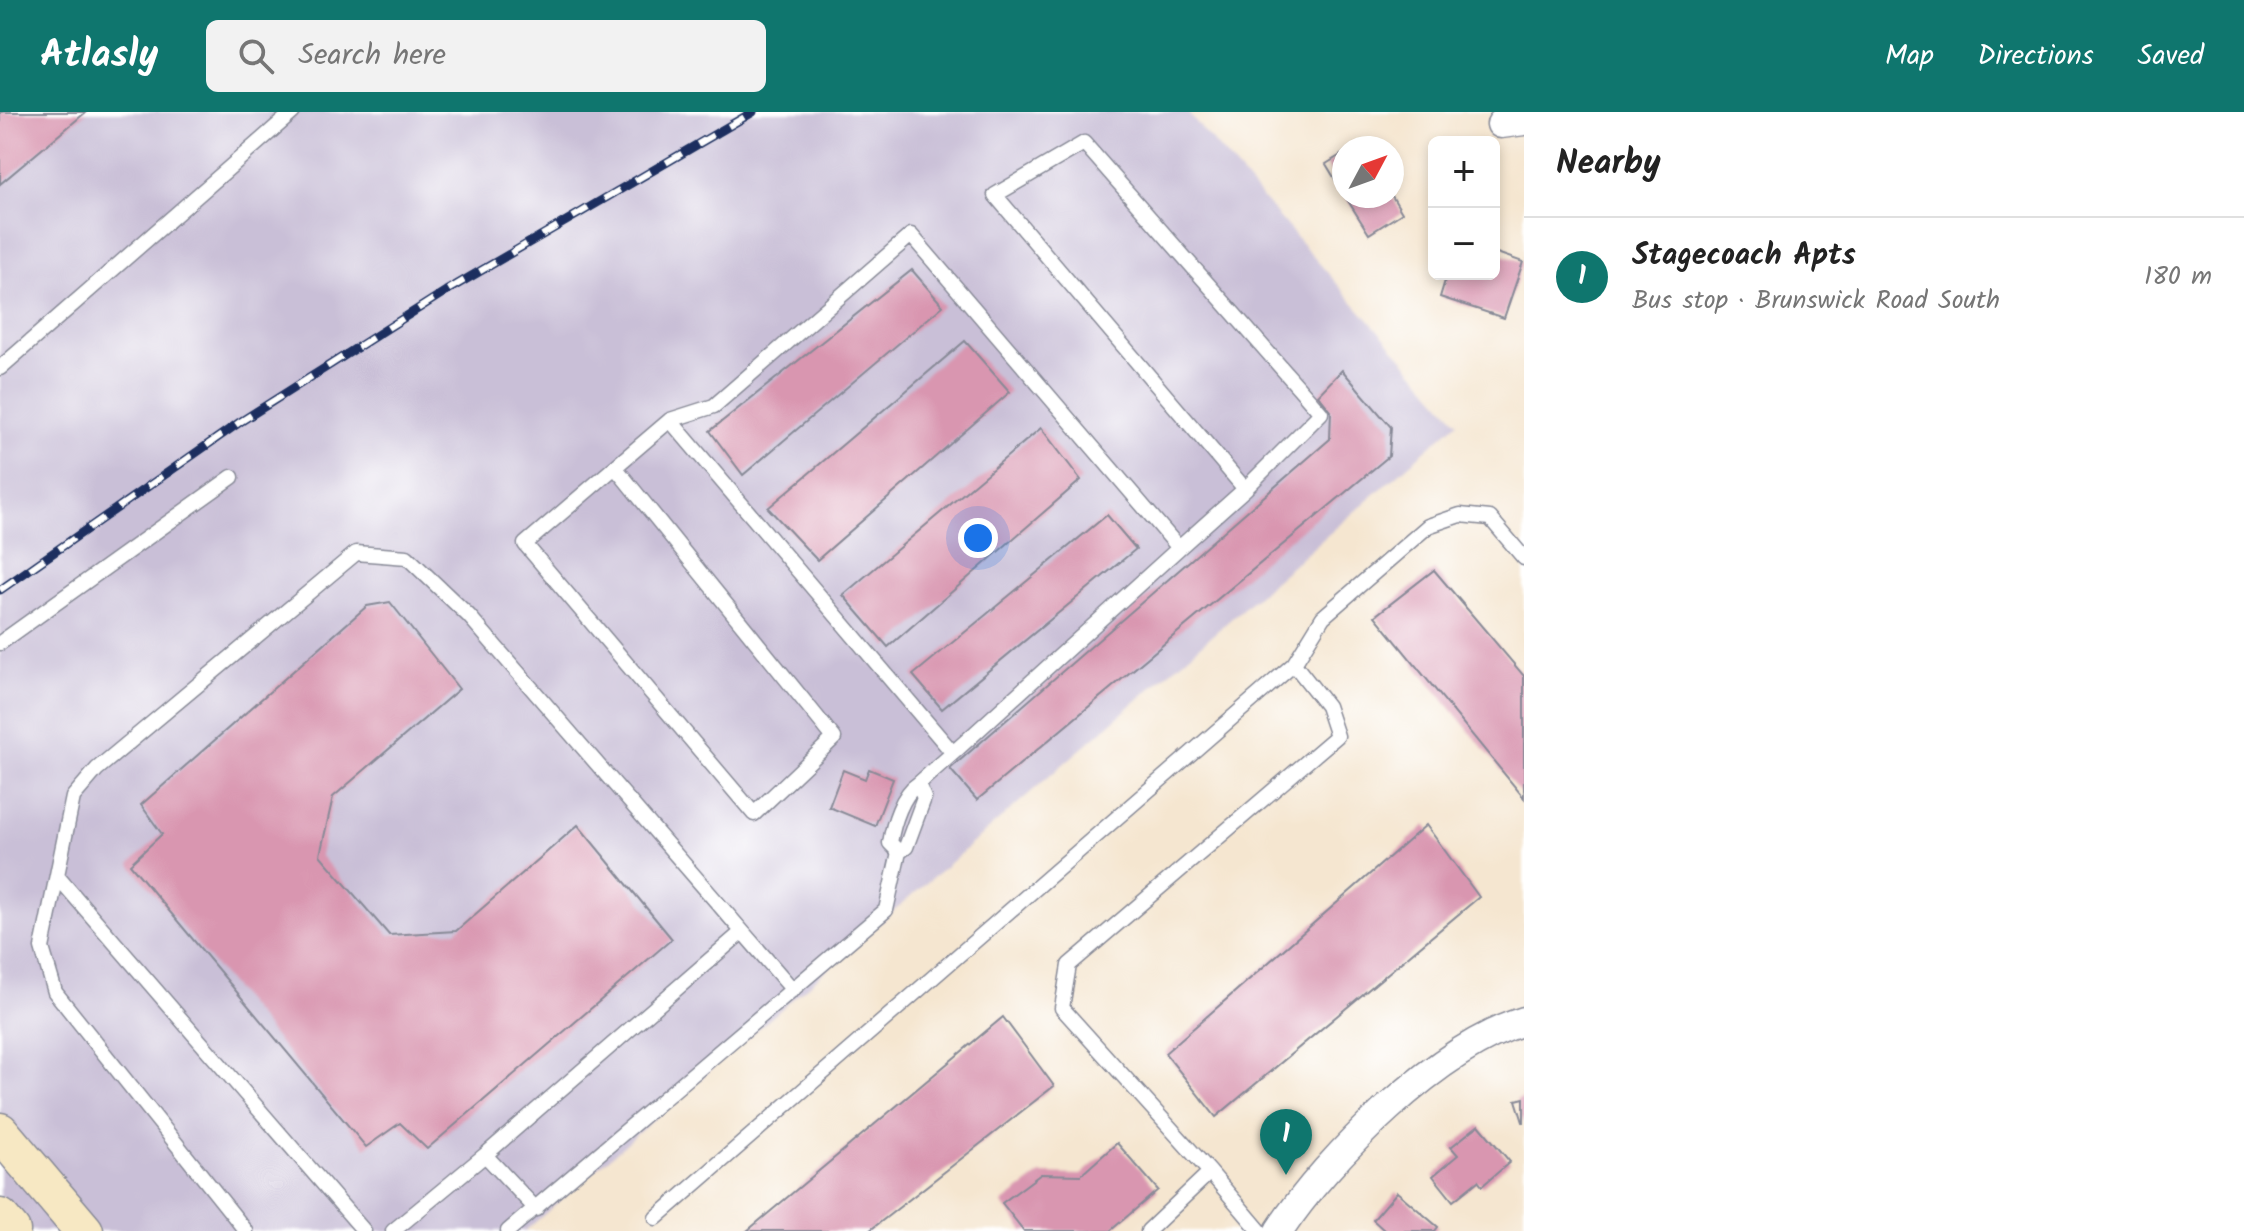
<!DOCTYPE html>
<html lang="en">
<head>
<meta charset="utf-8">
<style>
	:root { --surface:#fff; --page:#f2f2f2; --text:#222; --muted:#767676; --line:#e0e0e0; --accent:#0f766e }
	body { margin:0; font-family:Kalam,sans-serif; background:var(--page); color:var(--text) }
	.controls { position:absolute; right:24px; top:24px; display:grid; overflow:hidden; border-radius:12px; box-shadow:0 4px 12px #0003 }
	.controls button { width:72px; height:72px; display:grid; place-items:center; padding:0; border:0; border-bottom:2px solid var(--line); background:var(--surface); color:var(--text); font:40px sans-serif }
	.compass { position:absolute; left:1332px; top:24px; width:72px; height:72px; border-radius:50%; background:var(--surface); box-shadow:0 4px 12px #0003; rotate:49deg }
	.you { position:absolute; left:978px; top:426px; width:28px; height:28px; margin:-20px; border:6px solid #fff; border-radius:50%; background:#1a73e8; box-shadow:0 0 0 12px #1a73e833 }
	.badge { display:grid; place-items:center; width:52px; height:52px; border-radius:50%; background:var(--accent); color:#fff; font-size:26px; font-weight:700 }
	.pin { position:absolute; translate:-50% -66px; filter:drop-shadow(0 2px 4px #0008) }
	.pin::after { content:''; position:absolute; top:42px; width:28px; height:24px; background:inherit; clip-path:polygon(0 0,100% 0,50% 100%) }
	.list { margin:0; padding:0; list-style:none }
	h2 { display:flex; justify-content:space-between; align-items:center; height:104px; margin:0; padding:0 32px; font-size:34px }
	h2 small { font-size:26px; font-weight:400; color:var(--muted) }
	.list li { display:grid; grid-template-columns:52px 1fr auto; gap:24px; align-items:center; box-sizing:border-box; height:120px; padding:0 32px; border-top:2px solid var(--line) }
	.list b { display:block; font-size:30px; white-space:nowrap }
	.list p { margin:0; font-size:26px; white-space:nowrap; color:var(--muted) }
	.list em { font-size:26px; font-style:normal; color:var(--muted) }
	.icon { flex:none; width:44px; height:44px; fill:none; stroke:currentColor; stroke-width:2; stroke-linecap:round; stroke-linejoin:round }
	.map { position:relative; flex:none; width:1524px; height:1119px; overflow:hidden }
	header { display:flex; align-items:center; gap:48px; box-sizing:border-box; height:112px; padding:0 40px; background:var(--accent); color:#fff }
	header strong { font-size:38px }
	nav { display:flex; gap:44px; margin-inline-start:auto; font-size:28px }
	.search { width:560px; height:72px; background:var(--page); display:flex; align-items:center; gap:20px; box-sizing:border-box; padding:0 28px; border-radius:12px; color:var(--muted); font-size:30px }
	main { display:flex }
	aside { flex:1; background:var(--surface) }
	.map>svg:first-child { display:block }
</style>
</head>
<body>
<header>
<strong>Atlasly</strong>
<div class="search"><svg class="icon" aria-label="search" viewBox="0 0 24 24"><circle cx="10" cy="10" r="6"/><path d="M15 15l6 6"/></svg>Search here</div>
<nav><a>Map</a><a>Directions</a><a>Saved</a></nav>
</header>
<main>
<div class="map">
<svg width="1524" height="1119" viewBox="0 0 1524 1119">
	<rect width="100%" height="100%" fill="#fff"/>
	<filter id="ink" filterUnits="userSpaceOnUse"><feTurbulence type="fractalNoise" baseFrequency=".0125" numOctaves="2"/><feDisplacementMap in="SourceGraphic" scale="16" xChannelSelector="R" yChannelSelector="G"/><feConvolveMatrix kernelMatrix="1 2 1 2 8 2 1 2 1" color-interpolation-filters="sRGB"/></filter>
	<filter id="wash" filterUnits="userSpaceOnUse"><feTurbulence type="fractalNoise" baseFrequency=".006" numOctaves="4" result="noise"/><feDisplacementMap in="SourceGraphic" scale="32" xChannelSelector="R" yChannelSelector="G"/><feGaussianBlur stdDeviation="1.8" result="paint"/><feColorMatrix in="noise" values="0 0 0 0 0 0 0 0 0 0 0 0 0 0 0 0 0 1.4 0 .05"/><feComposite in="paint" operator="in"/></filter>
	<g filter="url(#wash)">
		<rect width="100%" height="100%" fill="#f5e6d0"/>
		<path fill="#c9bfd7" d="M0,0h1187l271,310 -933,809h-525z"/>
		<g id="blocks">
			<path fill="#d996b0" d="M0,0h86l-86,72z
				M1344,41v41l-18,-30z
				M1345,84h47l10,17 -33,21z
				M1494,140l29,10 -19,56 -64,-21 7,-23h47z
				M912,158l31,36 -200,169 -33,-44z
				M965,229l45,51 -193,168 -49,-52z
				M1342,258l49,57 -2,29 -412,344 -27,-31 380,-330 1,-28 -13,-16z
				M1041,316l40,52 -193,167 -45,-52z
				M1107,403l29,34 -194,160 -29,-34z
				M1434,458l90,106v122l-149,-182z
				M390,490l69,87 -126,108 -13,58 69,80 67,-4 122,-106 94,114 -245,210 -27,-26 -34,24 -236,-283 32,-30 -21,-29 226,-199z
				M869,657l24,10 -18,47 -46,-19 14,-37 22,9z
				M1426,713l53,72 -263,220 -51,-64z
				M1003,905l51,69 -185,145h-122z
				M1524,986v24h-1l-7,-22z
				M1479,1013l31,37 -28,24 -4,-5 -25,20 -20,-25 25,-21 -7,-8z
				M1117,1031l41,47 -48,41h-86l-22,-28 39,-29 40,1z
				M1397,1080l41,35 -3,4h-50l-12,-11z"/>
		</g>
	</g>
	<g filter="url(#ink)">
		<use href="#blocks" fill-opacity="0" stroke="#888a97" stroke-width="2"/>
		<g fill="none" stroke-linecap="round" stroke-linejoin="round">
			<defs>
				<path id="lane" d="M0,256l293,-256
					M670,308l44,-14 197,-171 268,313 66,-59 -250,-294 89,-52 237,270 -76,76
					M615,355l219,271 -80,76 -229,-270 145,-124 283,333 -35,31
					M0,531l232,-166
					M953,641l226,-205
					M57,764l307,355
					M485,1043l257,-223
					M1210,1060l-148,-164 7,-43 268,-229 -10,-30 -33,-42 29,-47 105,-91 32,-11 30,3 34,40
					M656,1106l638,-554
					M246,1119l-191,-239 -13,-44 31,-151 24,-28 259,-216 51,4 62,59 324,374
					M393,1119l92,-76 51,54
					M508,1119l378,-321 13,-58 7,-5 18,-49 -6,-14c-16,10 -25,40 -28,59l9,9
					M1148,1119l62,-59 50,59"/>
				<path id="street" d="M1501,12l23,-3
					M1279,1119c50,-75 158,-183 245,-210"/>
				<path id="secondary" d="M0,1020l84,99
					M0,1106l11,13"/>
			</defs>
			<use href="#lane" stroke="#888a97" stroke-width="17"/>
			<use href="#street" stroke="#888a97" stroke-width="31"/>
			<use href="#secondary" stroke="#888a97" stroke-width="41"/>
			<use href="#lane" stroke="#fff" stroke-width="14"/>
			<use href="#street" stroke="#fff" stroke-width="28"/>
			<use href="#secondary" stroke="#f7e8c3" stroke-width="38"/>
			<defs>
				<path id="rail" d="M0,478l240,-168 206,-131 307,-179"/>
			</defs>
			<use href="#rail" stroke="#1b2f5e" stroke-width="9"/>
			<use href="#rail" stroke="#fff" stroke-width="6" stroke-dasharray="18" stroke-linecap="butt"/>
		</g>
	</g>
</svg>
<div class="controls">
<button>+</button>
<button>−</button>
</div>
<svg class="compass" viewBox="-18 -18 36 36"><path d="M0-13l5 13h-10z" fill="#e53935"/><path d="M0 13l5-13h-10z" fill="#767676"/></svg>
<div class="you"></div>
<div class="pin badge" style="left:1286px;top:1063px">1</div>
</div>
<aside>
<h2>Nearby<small></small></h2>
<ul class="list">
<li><span class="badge">1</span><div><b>Stagecoach Apts</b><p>Bus stop · Brunswick Road South</p></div><em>180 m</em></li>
</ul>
</aside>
</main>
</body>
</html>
